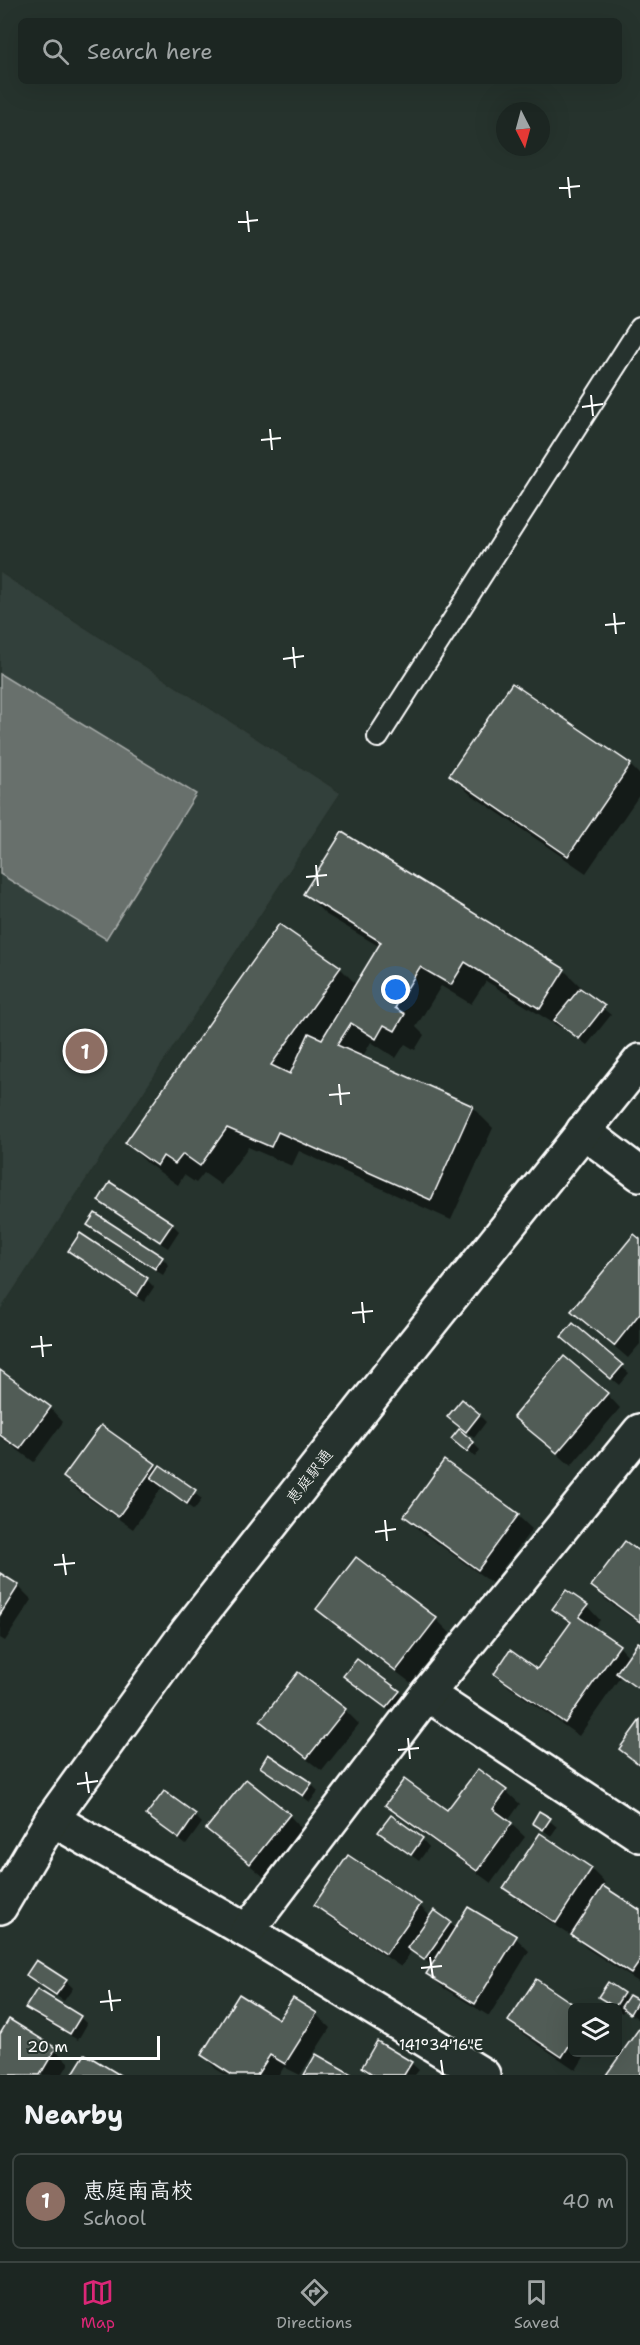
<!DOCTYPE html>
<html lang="en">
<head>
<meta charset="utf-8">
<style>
	body { margin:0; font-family:"Shantell Sans","Klee One",sans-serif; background:#29322f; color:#f1f3f6 }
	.controls { position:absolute; right:18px; bottom:18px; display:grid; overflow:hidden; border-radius:9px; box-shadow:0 6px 24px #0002 }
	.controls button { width:54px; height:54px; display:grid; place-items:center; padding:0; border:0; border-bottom:2px solid #3a4340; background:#1c2622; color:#f1f3f6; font:30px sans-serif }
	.compass { position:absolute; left:496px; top:102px; width:54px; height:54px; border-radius:50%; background:#1c2622; box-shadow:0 6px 24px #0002; rotate:174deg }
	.scale { position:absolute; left:18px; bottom:15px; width:142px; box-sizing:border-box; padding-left:6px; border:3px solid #fff; border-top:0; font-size:16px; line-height:21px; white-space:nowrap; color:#fff; -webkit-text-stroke:4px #26332d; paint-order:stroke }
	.you { position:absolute; left:396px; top:990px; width:21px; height:21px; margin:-15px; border:4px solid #fff; border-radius:50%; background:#1a73e8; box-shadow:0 0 0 9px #1a73e833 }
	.badge { display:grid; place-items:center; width:39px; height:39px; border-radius:50%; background:#db2777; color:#fff; font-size:20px; font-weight:700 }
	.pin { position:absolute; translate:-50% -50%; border:3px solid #fff; box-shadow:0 2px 6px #0006 }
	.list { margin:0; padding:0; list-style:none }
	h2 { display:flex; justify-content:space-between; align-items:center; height:78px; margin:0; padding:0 24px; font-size:26px }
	h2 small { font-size:20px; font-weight:400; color:#a0a5a5 }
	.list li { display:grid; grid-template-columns:39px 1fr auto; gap:18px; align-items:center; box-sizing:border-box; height:96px; margin:0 12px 12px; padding:0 12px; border:2px solid #3a4340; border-radius:9px }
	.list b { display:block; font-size:22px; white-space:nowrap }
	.list p { margin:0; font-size:20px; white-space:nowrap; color:#a0a5a5 }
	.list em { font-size:20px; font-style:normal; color:#a0a5a5 }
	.icon { flex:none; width:33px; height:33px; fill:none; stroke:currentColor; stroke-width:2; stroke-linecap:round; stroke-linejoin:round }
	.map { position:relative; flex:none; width:640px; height:2075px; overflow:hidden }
	.search { position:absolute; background:#1c2622; box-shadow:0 6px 24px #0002; left:18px; right:18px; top:18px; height:66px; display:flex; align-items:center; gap:15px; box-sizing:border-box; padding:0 21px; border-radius:9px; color:#a0a5a5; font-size:22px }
	.sheet { height:186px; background:#1c2622 }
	nav { display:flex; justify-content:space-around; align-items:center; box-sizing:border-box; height:84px; border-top:2px solid #3a4340; background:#1c2622; font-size:16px; color:#a0a5a5 }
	nav a { display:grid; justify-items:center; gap:3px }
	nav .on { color:#db2777 }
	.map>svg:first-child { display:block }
</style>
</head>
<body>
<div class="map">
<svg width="640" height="2075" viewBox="0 0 640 2075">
	<rect width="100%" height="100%" fill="#26332d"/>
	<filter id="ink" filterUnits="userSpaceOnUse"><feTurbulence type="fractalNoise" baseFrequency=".0167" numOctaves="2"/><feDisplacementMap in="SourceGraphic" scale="12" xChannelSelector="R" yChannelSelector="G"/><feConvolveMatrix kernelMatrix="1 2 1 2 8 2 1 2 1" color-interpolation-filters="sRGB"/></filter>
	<g filter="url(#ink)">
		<path fill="#333f3a" d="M0 573 340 793 0 1310Z"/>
		<path fill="#67706c" stroke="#a4a9a7" stroke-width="1.5" d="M0 674 196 794 106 939 0 874Z"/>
		<g fill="#0007">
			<path d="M630 765 640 775V794L586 873 469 793 451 775Z"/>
			<path d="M305 893 564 970 584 990 583 992 611 1015 587 1045 562 1026 561 1028 486 981 471 1004 441 986 416 1027 424 1035 415 1050 405 1044 396 1058 371 1042 362 1058 472 1107 493 1128 451 1220 299 1151 292 1166 248 1147 221 1185 204 1173 196 1183 184 1175 178 1185 147 1163 127 1143 340 968 357 985 380 947 325 914Z"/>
			<path d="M99 1201 172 1224 179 1231 168 1248 107 1208Z"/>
			<path d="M88 1224 162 1258 169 1265 163 1275 96 1232Z"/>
			<path d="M80 1235 147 1280 154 1287 144 1302 77 1258 70 1251Z"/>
			<path d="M640 1241V1344L628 1358 573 1311Z"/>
			<path d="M573 1325 629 1373 619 1385 570 1344Z"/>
			<path d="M0 1372 50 1408 63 1422 34 1462 0 1437Z"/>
			<path d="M607 1394 620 1408 571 1466 515 1416Z"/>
			<path d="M479 1415 486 1422 474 1438 457 1424Z"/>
			<path d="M473 1443 480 1450 475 1457 461 1446Z"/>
			<path d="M444 1462 518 1516 532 1529 492 1583 419 1530 405 1516Z"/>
			<path d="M155 1466 158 1469 160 1467 202 1499 194 1510 162 1487 133 1529 78 1491 65 1477Z"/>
			<path d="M640 1554V1624L606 1600 593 1586Z"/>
			<path d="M356 1559 436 1619 450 1633 411 1683 331 1622 318 1609Z"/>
			<path d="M0 1574 18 1586 32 1600 5 1641 0 1638Z"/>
			<path d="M587 1606 600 1620 593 1629 619 1646 629 1657 640 1645V1691L621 1676 579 1736 509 1687 496 1673 537 1671 571 1624 554 1608Z"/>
			<path d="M352 1683 399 1692 406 1699 394 1714Z"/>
			<path d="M345 1710 359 1724 322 1771 275 1735 262 1721Z"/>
			<path d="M640 1723V1767L621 1749Z"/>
			<path d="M262 1767 311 1784 318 1791 310 1802Z"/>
			<path d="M506 1791 520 1804 508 1821 525 1837 491 1883 401 1818 387 1805 448 1812Z"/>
			<path d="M540 1813 557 1827 551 1836 534 1823Z"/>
			<path d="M148 1815 195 1816 202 1823 186 1845Z"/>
			<path d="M289 1815 302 1829 264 1877 208 1829Z"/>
			<path d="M380 1832 422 1839 429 1847 419 1861Z"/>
			<path d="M541 1835 591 1869 605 1883 602 1887 640 1912V1983L586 1948 572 1933 570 1935 519 1901 505 1888Z"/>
			<path d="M348 1857 420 1906 431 1917 450 1923 456 1929 516 1938 529 1951 489 2016 442 1987 428 1973 433 1966 412 1950 401 1967 330 1918 316 1904Z"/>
			<path d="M28 1975 66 1981 73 1988 64 2001 35 1982Z"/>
			<path d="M623 1994 628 1999 630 1997 640 2004V2016L638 2019 625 2009 622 2013 618 2010V2008H613L600 1997Z"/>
			<path d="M293 2000 316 2014 330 2028 300 2075 284 2067 279 2075H235L216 2063V2067L230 2075H226L216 2069 203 2055 280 2021Z"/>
			<path d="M27 2008 80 2017 87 2024 78 2040 34 2015Z"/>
			<path d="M572 2008V2052H587L576 2070 523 2034 510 2021Z"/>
			<path d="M9 2021 55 2050 69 2063 62 2075H0V2037Z"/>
			<path d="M378 2043 411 2063 419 2070 415 2075 371 2074 363 2067Z"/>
		</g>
		<g fill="#515c57" stroke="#fff" stroke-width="1.5">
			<path d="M512 683 631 764 568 856 449 775Z"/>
			<path d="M342 832 565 969 540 1009 465 962 451 985 420 967 395 1008 405 1014 395 1031 384 1025 376 1039 351 1023 337 1045 473 1106 431 1200 278 1132 271 1147 227 1128 200 1166 183 1154 175 1164 163 1156 157 1166 125 1143 279 924 341 967 271 1065 290 1074 309 1033 322 1039 381 942 303 894Z"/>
			<path d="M580 988 605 1006 579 1039 554 1020Z"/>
			<path d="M110 1182 173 1223 160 1242 98 1201Z"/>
			<path d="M95 1213 163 1257 155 1269 87 1225Z"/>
			<path d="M80 1233 148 1278 137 1296 68 1251Z"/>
			<path d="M634 1234 640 1239V1313L614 1346 571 1311Z"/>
			<path d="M573 1323 623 1365 611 1379 561 1337Z"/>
			<path d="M564 1356 608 1393 557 1453 513 1417Z"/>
			<path d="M0 1370 51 1407 20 1449 0 1435Z"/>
			<path d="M462 1399 480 1414 466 1432 447 1417Z"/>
			<path d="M101 1425 156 1464 118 1517 63 1477Z"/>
			<path d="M459 1429 474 1442 467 1452 451 1439Z"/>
			<path d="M444 1460 519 1514 478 1570 404 1516Z"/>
			<path d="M160 1465 196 1490 187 1504 151 1478Z"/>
			<path d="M625 1541 640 1552V1622L591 1586Z"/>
			<path d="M356 1557 437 1618 396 1671 316 1609Z"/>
			<path d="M0 1573 19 1585 0 1615Z"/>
			<path d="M566 1590 588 1605 579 1617 620 1645 565 1723 494 1674 510 1650 537 1669 571 1622 552 1609Z"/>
			<path d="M638 1642 640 1643V1683L637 1688 616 1673Z"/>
			<path d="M357 1659 400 1691 386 1708 343 1676Z"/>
			<path d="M298 1672 346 1709 307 1758 260 1721Z"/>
			<path d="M640 1720V1765L619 1749Z"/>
			<path d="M268 1754 312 1783 303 1796 260 1767Z"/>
			<path d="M478 1769 507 1790 493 1809 512 1823 477 1871 385 1805 404 1779 447 1810Z"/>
			<path d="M246 1779 290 1814 250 1864 206 1829Z"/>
			<path d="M164 1791 196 1814 179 1839 146 1815Z"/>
			<path d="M539 1811 551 1818 543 1830 532 1823Z"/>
			<path d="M391 1815 423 1838 411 1855 378 1832Z"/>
			<path d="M540 1833 592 1868 556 1923 503 1888Z"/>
			<path d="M348 1855 421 1904 386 1954 314 1905Z"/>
			<path d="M603 1886 640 1910V1961L631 1974 571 1935Z"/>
			<path d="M468 1907 517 1936 475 2004 426 1974Z"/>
			<path d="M434 1910 451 1922 424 1960 407 1948Z"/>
			<path d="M36 1960 67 1980 56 1995 26 1975Z"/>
			<path d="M536 1979 579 2008H572V2041L562 2057 508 2021Z"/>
			<path d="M608 1982 624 1993 615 2007 598 1997Z"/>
			<path d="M37 1989 81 2016 70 2034 25 2008Z"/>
			<path d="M239 1994 279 2019 293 1998 317 2013 285 2064 270 2055 257 2075H232L201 2055Z"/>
			<path d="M629 1995 638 2000 630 2014 621 2007Z"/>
			<path d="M9 2019 56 2048 40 2075H0V2034Z"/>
			<path d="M640 2027V2075H606Z"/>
			<path d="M377 2041 412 2062 404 2075H374L362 2067Z"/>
			<path d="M85 2054 120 2075H72Z"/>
			<path d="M316 2054 353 2075H304Z"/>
		</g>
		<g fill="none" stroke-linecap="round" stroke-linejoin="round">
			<g stroke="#fff" stroke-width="24">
				<path id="lane" d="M378 737 640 328"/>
			</g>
			<g stroke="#fff" stroke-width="38">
				<g id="street">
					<path d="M583 1131 640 1174"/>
					<path d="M427 1694 640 1835"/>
					<path d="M52 1819 247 1931 483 2075"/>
					<path d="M247 1931 427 1694 640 1431"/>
				</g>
			</g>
			<g stroke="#fff" stroke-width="38">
				<path id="secondary" d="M0 1907 52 1819 187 1632 399 1362 640 1061"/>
			</g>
			<use href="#lane" stroke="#26332d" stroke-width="20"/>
			<use href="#street" stroke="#26332d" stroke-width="33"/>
			<use href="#secondary" stroke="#26332d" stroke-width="33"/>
		</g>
	</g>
	<path fill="none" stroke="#fff" stroke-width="2" d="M568 177 570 198M559 188 580 186M247 211 249 232M238 222 258 220M591 395 593 416M582 407 603 404M270 429 272 450M261 440 281 438M614 613 616 634M605 625 625 623M293 647 295 668M283 659 304 656M316 865 318 886M306 877 327 875M339 1084 341 1105M329 1095 350 1093M362 1302 364 1323M352 1313 373 1311M41 1336 43 1357M31 1347 52 1345M385 1520 387 1541M375 1532 396 1529M63 1554 66 1575M54 1565 75 1563M408 1738 410 1759M398 1750 419 1748M86 1772 89 1793M77 1784 98 1781M430 1957 433 1978M421 1968 442 1966M109 1990 112 2011M100 2002 121 2000M441 2060 443 2075"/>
	<g text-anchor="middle" stroke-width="5" stroke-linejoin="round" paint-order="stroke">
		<g font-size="16" fill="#fff" stroke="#26332d">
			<text transform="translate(309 1476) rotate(-52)" y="6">恵庭駅通</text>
		</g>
	</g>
	<g font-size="15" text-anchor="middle" fill="#fff" stroke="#26332d" stroke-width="5" stroke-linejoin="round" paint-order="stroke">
		<text x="441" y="2050">141°34'16"E</text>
	</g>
</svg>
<div class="controls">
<button><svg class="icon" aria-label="layers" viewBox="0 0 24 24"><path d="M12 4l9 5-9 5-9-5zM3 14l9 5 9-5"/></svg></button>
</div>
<svg class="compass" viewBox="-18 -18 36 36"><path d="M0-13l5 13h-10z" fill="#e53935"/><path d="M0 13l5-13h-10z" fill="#a0a5a5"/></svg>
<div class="scale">20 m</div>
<div class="you"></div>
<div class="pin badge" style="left:85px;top:1051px;background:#8d6e63">1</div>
<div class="search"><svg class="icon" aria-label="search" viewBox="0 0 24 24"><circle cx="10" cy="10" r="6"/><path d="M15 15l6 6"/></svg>Search here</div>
</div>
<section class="sheet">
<h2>Nearby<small></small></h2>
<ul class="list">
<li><span class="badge" style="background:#8d6e63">1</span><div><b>恵庭南高校</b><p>School</p></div><em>40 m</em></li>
</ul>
</section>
<nav>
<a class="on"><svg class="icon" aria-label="map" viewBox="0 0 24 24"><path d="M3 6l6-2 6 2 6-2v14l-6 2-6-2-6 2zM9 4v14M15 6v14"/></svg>Map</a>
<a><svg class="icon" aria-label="directions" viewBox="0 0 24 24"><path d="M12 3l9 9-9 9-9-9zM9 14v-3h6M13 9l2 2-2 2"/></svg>Directions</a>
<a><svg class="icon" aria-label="saved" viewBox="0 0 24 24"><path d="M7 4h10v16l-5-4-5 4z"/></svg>Saved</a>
</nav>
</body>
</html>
